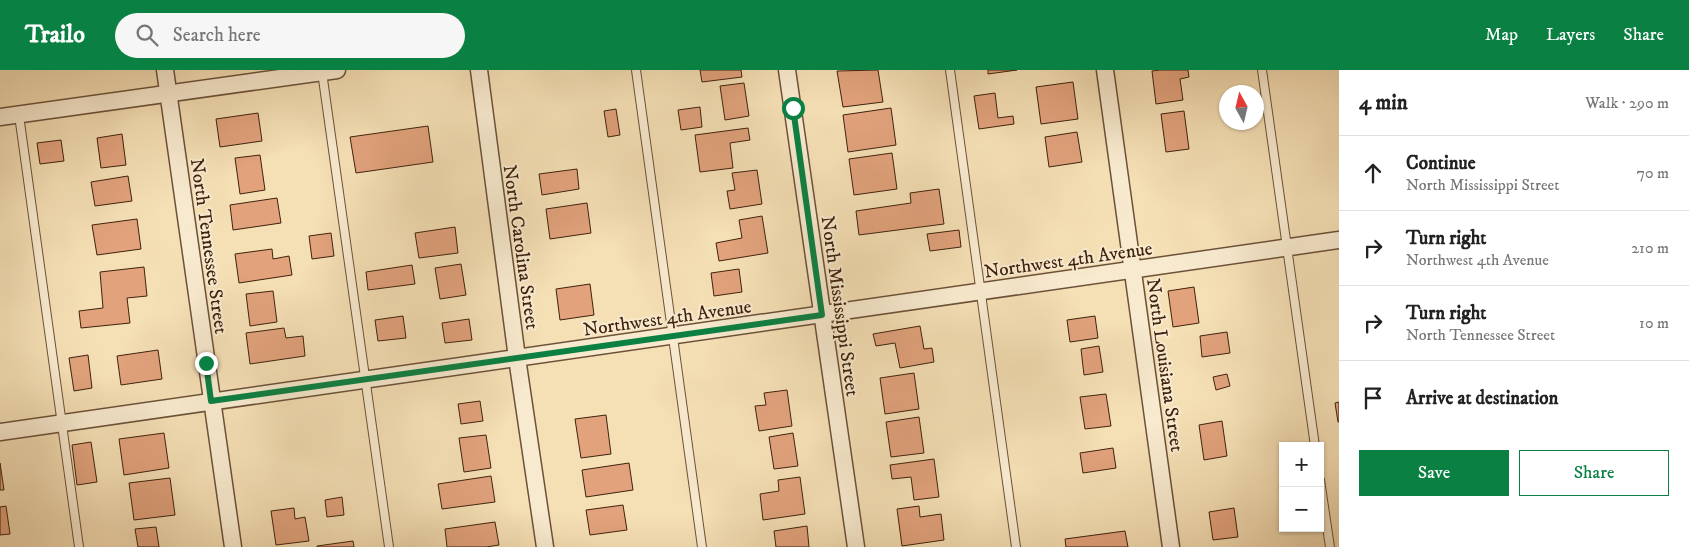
<!DOCTYPE html>
<html lang="en">
<head>
<meta charset="utf-8">
<style>
	body { margin:0; font-family:"IM FELL DW Pica",serif; background:#f6f6f6; color:#222 }
	.controls { position:absolute; right:15px; bottom:15px; display:grid; overflow:hidden; border-radius:0px; box-shadow:0 1px 4px #0004 }
	.controls button { width:45px; height:45px; display:grid; place-items:center; padding:0; border:0; border-bottom:1px solid #e0e0e0; background:#fff; color:#222; font:25px sans-serif }
	.compass { position:absolute; left:1219px; top:15px; width:45px; height:45px; border-radius:50%; background:#fff; box-shadow:0 1px 4px #0004; rotate:352deg }
	.stop { position:absolute; width:15px; height:15px; margin:-11px; border:4px solid #0b8043; border-radius:50%; background:#fff }
	.stop.end { background:#0b8043; border-color:#fff; box-shadow:0 1px 5px #0008 }
	.list { margin:0; padding:0; list-style:none }
	h2 { display:flex; justify-content:space-between; align-items:center; height:65px; margin:0; padding:0 20px; font-size:21px }
	h2 small { font-size:16px; font-weight:400; color:#767676 }
	.list li { display:grid; grid-template-columns:32px 1fr auto; gap:15px; align-items:center; box-sizing:border-box; height:75px; padding:0 20px; border-top:1px solid #e0e0e0 }
	.list b { display:block; font-size:19px; white-space:nowrap }
	.list p { margin:0; font-size:16px; white-space:nowrap; color:#767676 }
	.list em { font-size:16px; font-style:normal; color:#767676 }
	.actions { display:flex; gap:10px; padding:15px 20px }
	.actions a { flex:1; padding:11px 0; border:1px solid #0b8043; border-radius:0px; text-align:center; font-size:18px; color:#0b8043 }
	.actions .main { background:#0b8043; color:#fff }
	.icon { flex:none; width:28px; height:28px; fill:none; stroke:currentColor; stroke-width:2; stroke-linecap:round; stroke-linejoin:round }
	.map { position:relative; flex:none; width:1339px; height:477px; overflow:hidden }
	header { display:flex; align-items:center; gap:30px; box-sizing:border-box; height:70px; padding:0 25px; background:#0b8043; color:#fff }
	header strong { font-size:24px }
	nav { display:flex; gap:28px; margin-inline-start:auto; font-size:18px }
	.search { width:350px; height:45px; background:#f6f6f6; display:flex; align-items:center; gap:12px; box-sizing:border-box; padding:0 18px; border-radius:28px; color:#767676; font-size:19px }
	main { display:flex }
	aside { flex:1; background:#fff }
	.map>svg:first-child { display:block }
</style>
</head>
<body>
<header>
<strong>Trailo</strong>
<div class="search"><svg class="icon" aria-label="search" viewBox="0 0 24 24"><circle cx="10" cy="10" r="6"/><path d="M15 15l6 6"/></svg>Search here</div>
<nav><a>Map</a><a>Layers</a><a>Share</a></nav>
</header>
<main>
<div class="map">
<svg width="1339" height="477" viewBox="0 0 1339 477">
	<rect width="100%" height="100%" fill="#f5dfb5"/>
	<filter id="stains"><feTurbulence type="fractalNoise" baseFrequency=".004" numOctaves="4"/><feColorMatrix values="0 0 0 0 .2 0 0 0 0 .09 0 0 0 0 .02 0 0 0 .5 -.17"/></filter>
	<radialGradient id="worn" r=".72"><stop offset=".6" stop-color="#630" stop-opacity="0"/><stop offset="1" stop-color="#630" stop-opacity=".3"/></radialGradient>
	<g fill="#e1a27c" stroke="#3f220e">
		<path d="M700 0H741L742 7 702 12Z"/>
		<path d="M878 0 883 32 843 37 837 1Z"/>
		<path d="M988 0H1017L988 4Z"/>
		<path d="M1160 0H1188L1189 7 1180 9 1183 30 1156 34 1152 1Z"/>
		<path d="M1073 12 1078 49 1041 54 1036 17Z"/>
		<path d="M744 13 749 46 725 50 720 16Z"/>
		<path d="M995 23 998 48 1013 46 1014 54 979 59 974 26Z"/>
		<path d="M700 37 702 57 681 60 678 40Z"/>
		<path d="M891 38 896 75 848 82 843 45Z"/>
		<path d="M616 39 620 65 608 67 604 41Z"/>
		<path d="M1184 41 1189 79 1166 82 1161 44Z"/>
		<path d="M258 43 262 71 220 77 216 49Z"/>
		<path d="M428 56 433 92 356 103 350 67Z"/>
		<path d="M748 58 750 70 730 73 733 98 700 102 695 65Z"/>
		<path d="M1077 62 1082 92 1049 97 1045 67Z"/>
		<path d="M122 64 126 95 101 98 97 68Z"/>
		<path d="M61 70 64 91 40 94 37 73Z"/>
		<path d="M892 83 897 119 854 125 849 89Z"/>
		<path d="M260 85 265 120 240 124 235 88Z"/>
		<path d="M577 99 579 119 542 125 539 104Z"/>
		<path d="M757 100 762 134 730 139 727 121 735 120 732 103Z"/>
		<path d="M128 106 132 131 95 136 91 112Z"/>
		<path d="M939 119 944 154 859 165 856 141 911 133 910 123Z"/>
		<path d="M277 128 281 153 233 160 230 135Z"/>
		<path d="M587 133 591 163 550 169 546 139Z"/>
		<path d="M762 146 768 183 719 191 716 173 742 168 739 150Z"/>
		<path d="M137 149 141 179 97 185 92 155Z"/>
		<path d="M455 157 458 183 419 188 415 163Z"/>
		<path d="M959 160 961 177 930 181 927 164Z"/>
		<path d="M331 163 334 186 312 189 309 166Z"/>
		<path d="M272 179 273 189 289 186 292 205 239 213 235 184Z"/>
		<path d="M461 194 466 225 440 229 435 198Z"/>
		<path d="M412 195 415 214 368 220 366 202Z"/>
		<path d="M144 197 147 226 127 228 130 253 81 258 79 241 103 238 100 202Z"/>
		<path d="M739 199 742 222 714 226 711 203Z"/>
		<path d="M590 214 594 245 560 250 556 219Z"/>
		<path d="M1194 217 1199 253 1173 257 1168 221Z"/>
		<path d="M273 221 277 252 250 256 246 224Z"/>
		<path d="M403 246 406 268 378 271 375 250Z"/>
		<path d="M1095 246 1098 268 1070 272 1067 250Z"/>
		<path d="M469 249 472 270 445 273 442 253Z"/>
		<path d="M920 256 924 279 932 278 934 292 900 298 895 273 876 276 873 264Z"/>
		<path d="M284 258 286 268 303 266 305 286 250 294 246 263Z"/>
		<path d="M1227 262 1230 283 1202 287 1200 266Z"/>
		<path d="M1099 276 1103 302 1084 305 1081 279Z"/>
		<path d="M158 280 162 309 121 315 117 286Z"/>
		<path d="M88 285 92 318 74 321 69 288Z"/>
		<path d="M914 303 919 339 885 344 880 308Z"/>
		<path d="M1227 304 1230 316 1216 320 1213 307Z"/>
		<path d="M787 320 792 356 759 361 755 336 766 335 764 323Z"/>
		<path d="M1106 324 1111 356 1085 359 1080 327Z"/>
		<path d="M480 331 483 351 461 354 458 334Z"/>
		<path d="M1339 332V352H1338L1335 333Z"/>
		<path d="M606 345 611 384 581 388 575 349Z"/>
		<path d="M919 347 924 383 891 387 886 352Z"/>
		<path d="M1222 351 1227 386 1204 390 1199 355Z"/>
		<path d="M164 363 169 398 124 405 119 369Z"/>
		<path d="M793 363 798 396 774 399 769 367Z"/>
		<path d="M486 365 491 398 464 402 459 368Z"/>
		<path d="M91 372 97 412 77 415 72 375Z"/>
		<path d="M1113 378 1116 398 1083 403 1080 383Z"/>
		<path d="M934 389 939 427 914 430 911 407 892 409 890 395Z"/>
		<path d="M0 393 4 420H0Z"/>
		<path d="M629 393 633 420 586 427 582 400Z"/>
		<path d="M491 406 495 432 442 439 438 414Z"/>
		<path d="M800 407 805 444 763 450 760 424 779 421 778 410Z"/>
		<path d="M170 408 175 445 134 450 129 413Z"/>
		<path d="M342 427 344 445 327 447 325 430Z"/>
		<path d="M623 435 627 460 590 465 586 440Z"/>
		<path d="M6 436 10 464 0 465V437Z"/>
		<path d="M919 436 920 447 941 444 944 470 902 476 897 439Z"/>
		<path d="M294 438 295 449 305 447 309 471 276 475 271 441Z"/>
		<path d="M1234 438 1238 467 1213 470 1209 442Z"/>
		<path d="M495 452 499 475 486 477H447L445 459Z"/>
		<path d="M807 456 809 477H776L774 461Z"/>
		<path d="M156 457 159 477H138L135 459Z"/>
		<path d="M1125 461 1128 477H1066L1065 469Z"/>
		<path d="M353 471 354 477H317V476Z"/>
	</g>
	<g fill="none" stroke-linecap="round" stroke-linejoin="round">
		<g stroke="#6c5138" stroke-width="10">
			<g id="service">
				<path d="M636 0 702 477"/>
				<path d="M950 0 1016 477"/>
				<path d="M1262 0 1315 376"/>
				<path d="M322 2 389 477"/>
				<path d="M19 45 79 477"/>
				<path d="M1320 410 1330 477"/>
			</g>
		</g>
		<g stroke="#6c5138" stroke-width="19">
			<g id="minor">
				<path d="M165 0 233 477"/>
				<path d="M479 0 517 288 545 477"/>
				<path d="M787 0 856 477"/>
				<path d="M1105 0 1171 477"/>
				<path d="M0 47 337 0"/>
				<path d="M0 362 1339 170"/>
			</g>
		</g>
		<use href="#service" stroke="#f8eacf" stroke-width="8"/>
		<use href="#minor" stroke="#f8eacf" stroke-width="16"/>
	</g>
	<g fill="none" stroke-linecap="round" stroke-linejoin="round">
		<path stroke="#0b8043" stroke-width="6" d="M206 293 211 331 822 245 793 38"/>
	</g>
	<g text-anchor="middle" stroke-width="4" stroke-linejoin="round" paint-order="stroke">
		<g font-size="19" fill="#3f220e" stroke="#f8eacf">
			<text transform="translate(210 176) rotate(82)" y="7">North Tennessee Street</text>
			<text transform="translate(522 177) rotate(82)" y="7">North Carolina Street</text>
			<text transform="translate(1068 189) rotate(-8)" y="7">Northwest 4th Avenue</text>
			<text transform="translate(841 236) rotate(82)" y="7">North Mississippi Street</text>
			<text transform="translate(667 247) rotate(-8)" y="7">Northwest 4th Avenue</text>
			<text transform="translate(1166 295) rotate(82)" y="7">North Louisiana Street</text>
		</g>
	</g>
	<rect width="100%" height="100%" filter="url(#stains)"/>
	<rect width="100%" height="100%" fill="url(#worn)"/>
</svg>
<div class="controls">
<button>+</button>
<button>−</button>
</div>
<svg class="compass" viewBox="-18 -18 36 36"><path d="M0-13l5 13h-10z" fill="#e53935"/><path d="M0 13l5-13h-10z" fill="#767676"/></svg>
<div class="stop" style="left:793px;top:38px"></div>
<div class="stop end" style="left:206px;top:293px"></div>
</div>
<aside>
<h2>4 min<small>Walk · 290 m</small></h2>
<ul class="list">
<li><svg class="icon" aria-label="ahead" viewBox="0 0 24 24"><path d="M12 20V5M6 11l6-6 6 6"/></svg><div><b>Continue</b><p>North Mississippi Street</p></div><em>70 m</em></li>
<li><svg class="icon" aria-label="right" viewBox="0 0 24 24"><path d="M7 20v-9h11M14 6l5 5-5 5"/></svg><div><b>Turn right</b><p>Northwest 4th Avenue</p></div><em>210 m</em></li>
<li><svg class="icon" aria-label="right" viewBox="0 0 24 24"><path d="M7 20v-9h11M14 6l5 5-5 5"/></svg><div><b>Turn right</b><p>North Tennessee Street</p></div><em>10 m</em></li>
<li><svg class="icon" aria-label="arrive" viewBox="0 0 24 24"><path d="M6 21V4h12l-3 4 3 4H6"/></svg><div><b>Arrive at destination</b></div></li>
</ul>
<div class="actions"><a class="main">Save</a><a>Share</a></div>
</aside>
</main>
</body>
</html>
